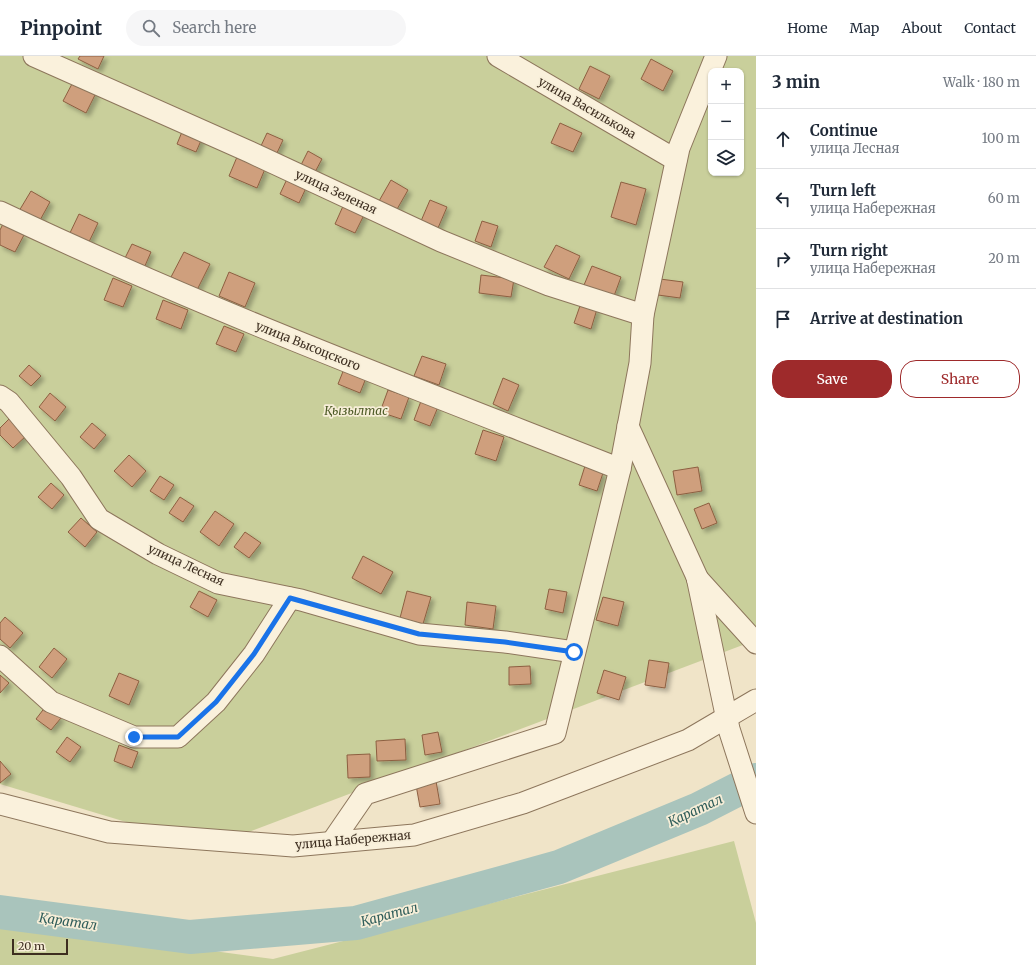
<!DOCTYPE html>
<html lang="en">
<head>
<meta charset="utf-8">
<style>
	body { margin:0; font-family:Merriweather,serif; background:#f6f6f7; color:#1f2937 }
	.controls { position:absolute; right:12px; top:12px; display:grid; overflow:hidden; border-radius:8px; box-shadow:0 1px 3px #0004 }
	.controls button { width:36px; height:36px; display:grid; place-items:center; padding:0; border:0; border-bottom:1px solid #e0e1e3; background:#fff; color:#1f2937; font:20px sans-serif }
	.scale { position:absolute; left:12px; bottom:10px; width:56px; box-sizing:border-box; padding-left:4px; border:2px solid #3d2e20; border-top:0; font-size:11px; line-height:14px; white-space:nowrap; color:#3d2e20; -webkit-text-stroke:3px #f7eed8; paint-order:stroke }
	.stop { position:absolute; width:12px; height:12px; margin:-9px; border:3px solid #1a73e8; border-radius:50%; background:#fff }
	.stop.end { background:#1a73e8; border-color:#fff; box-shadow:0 1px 4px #0008 }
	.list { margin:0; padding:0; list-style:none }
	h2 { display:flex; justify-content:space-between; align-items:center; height:52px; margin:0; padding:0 16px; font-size:17px }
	h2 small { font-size:13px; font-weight:400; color:#747a83 }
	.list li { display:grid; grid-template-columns:26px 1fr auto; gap:12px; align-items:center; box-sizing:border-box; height:60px; padding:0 16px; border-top:1px solid #e0e1e3 }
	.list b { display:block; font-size:15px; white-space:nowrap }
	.list p { margin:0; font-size:13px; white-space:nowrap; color:#747a83 }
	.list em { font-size:13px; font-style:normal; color:#747a83 }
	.actions { display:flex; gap:8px; padding:12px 16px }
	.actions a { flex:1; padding:9px 0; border:1px solid #9e2a2b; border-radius:16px; text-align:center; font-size:14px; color:#9e2a2b }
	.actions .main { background:#9e2a2b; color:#fff }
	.icon { flex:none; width:22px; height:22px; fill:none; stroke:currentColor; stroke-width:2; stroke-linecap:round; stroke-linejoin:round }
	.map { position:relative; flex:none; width:756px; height:909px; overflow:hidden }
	header { display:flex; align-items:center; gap:24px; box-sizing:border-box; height:56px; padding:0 20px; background:#fff; border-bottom:1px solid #e0e1e3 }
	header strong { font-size:19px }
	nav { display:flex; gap:22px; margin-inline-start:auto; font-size:14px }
	.search { width:280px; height:36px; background:#f6f6f7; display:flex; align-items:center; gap:10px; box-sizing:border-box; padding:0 14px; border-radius:22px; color:#747a83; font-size:15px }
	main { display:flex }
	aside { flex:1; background:#fff }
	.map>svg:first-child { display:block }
</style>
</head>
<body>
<header>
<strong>Pinpoint</strong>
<div class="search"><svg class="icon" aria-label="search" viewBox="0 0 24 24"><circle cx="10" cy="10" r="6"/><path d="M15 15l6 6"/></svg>Search here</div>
<nav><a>Home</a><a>Map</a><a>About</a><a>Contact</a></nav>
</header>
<main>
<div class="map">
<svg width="756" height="909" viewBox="0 0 756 909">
	<defs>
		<filter id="shadow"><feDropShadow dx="3.5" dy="3.5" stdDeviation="2" flood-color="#0004"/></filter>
	</defs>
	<rect width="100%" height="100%" fill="#f0e4c8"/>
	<g fill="#c9cf9b" fill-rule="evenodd">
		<path d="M0 0H756V584L209 791 0 728ZM711 15H741V117H711Z"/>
		<path d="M734 785 756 867V909H0V866L273 903Z"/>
	</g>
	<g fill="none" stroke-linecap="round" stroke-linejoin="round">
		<path stroke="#a9c4bc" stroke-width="34" d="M0 856 190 881 356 867 559 811 699 753 756 724"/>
	</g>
	<g fill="#cf9f7d" stroke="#8d5f41" filter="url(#shadow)">
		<path d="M80 0H104L98 13 78 3Z"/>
		<path d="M651 3 673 15 663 35 641 23Z"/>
		<path d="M590 10 610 20 599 43 579 33Z"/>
		<path d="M73 26 96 37 86 57 63 45Z"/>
		<path d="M560 67 582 77 573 96 551 87Z"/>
		<path d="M184 71 203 80 196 96 177 88Z"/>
		<path d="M267 77 283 84 276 99 260 92Z"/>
		<path d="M308 95 322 103 315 116 301 109Z"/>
		<path d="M237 101 265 113 257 132 229 120Z"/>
		<path d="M287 123 306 132 299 147 280 138Z"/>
		<path d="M391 124 408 134 396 155 379 145Z"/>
		<path d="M621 126 646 133 636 169 611 161Z"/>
		<path d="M31 135 50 146 39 166 19 155Z"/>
		<path d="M430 144 447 151 438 172 421 165Z"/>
		<path d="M344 148 365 157 355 177 335 168Z"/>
		<path d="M79 158 98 167 88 188 69 179Z"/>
		<path d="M482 165 498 170 491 191 475 185Z"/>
		<path d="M3 168 24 179 15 196 0 189V174Z"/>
		<path d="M132 188 151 196 144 212 124 204Z"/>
		<path d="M556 189 580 200 569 223 544 211Z"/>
		<path d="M184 196 210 208 197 234 171 221Z"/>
		<path d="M592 210 621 221 614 240 584 229Z"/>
		<path d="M229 216 255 227 245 251 219 240Z"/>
		<path d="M481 219 514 223 511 241 479 237Z"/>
		<path d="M113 222 132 230 123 251 104 244Z"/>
		<path d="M660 223 683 226 680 242 658 239Z"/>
		<path d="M163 244 188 254 181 273 156 263Z"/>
		<path d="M581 247 597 253 591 273 574 267Z"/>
		<path d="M224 270 244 278 236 296 216 288Z"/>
		<path d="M422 300 446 308 439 329 414 320Z"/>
		<path d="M29 309 41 320 31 330 19 320Z"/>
		<path d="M344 313 366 322 360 337 338 328Z"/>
		<path d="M503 322 519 329 508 355 493 348Z"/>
		<path d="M388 334 409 341 401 363 380 356Z"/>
		<path d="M50 337 66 351 55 365 39 351Z"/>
		<path d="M421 345 438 351 430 370 414 364Z"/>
		<path d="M9 363 26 380 13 392 0 379V372Z"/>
		<path d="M92 367 106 379 94 393 80 381Z"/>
		<path d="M483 374 504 381 496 405 475 398Z"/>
		<path d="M129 399 146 415 132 431 114 415Z"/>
		<path d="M585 410 603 417 597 435 579 429Z"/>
		<path d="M698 411 702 435 677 439 673 415Z"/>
		<path d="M160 420 174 429 164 444 150 435Z"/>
		<path d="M51 427 64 439 52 453 38 441Z"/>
		<path d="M180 441 194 450 183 466 169 457Z"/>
		<path d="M709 447 717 467 702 473 694 453Z"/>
		<path d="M215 455 234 468 219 490 200 476Z"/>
		<path d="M81 462 97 476 85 491 68 476Z"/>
		<path d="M245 476 261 487 249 502 234 491Z"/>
		<path d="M363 500 393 516 381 538 352 522Z"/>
		<path d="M549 533 567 536 563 557 545 553Z"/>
		<path d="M199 535 217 544 208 561 190 551Z"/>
		<path d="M407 535 431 541 423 568 400 562Z"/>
		<path d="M603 541 624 546 618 570 596 564Z"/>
		<path d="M467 546 496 550 493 573 465 569Z"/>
		<path d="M5 561 23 577 10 592 0 583V567Z"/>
		<path d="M54 592 67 603 52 622 39 611Z"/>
		<path d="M649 604 669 607 665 632 645 629Z"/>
		<path d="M530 610 531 628 509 629V611Z"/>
		<path d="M604 614 626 621 619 644 597 637Z"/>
		<path d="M119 617 139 625 129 649 109 640Z"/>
		<path d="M0 619 9 627 0 637Z"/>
		<path d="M46 650 61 662 51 674 36 663Z"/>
		<path d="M438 676 442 696 425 699 422 679Z"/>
		<path d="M67 681 81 691 70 706 56 696Z"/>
		<path d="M405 683 406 704 377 705 376 685Z"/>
		<path d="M119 689 138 696 132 712 114 705Z"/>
		<path d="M370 698V721L348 722 347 699Z"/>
		<path d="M0 705 11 718 0 727Z"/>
		<path d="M436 725 440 748 420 751 416 729Z"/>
	</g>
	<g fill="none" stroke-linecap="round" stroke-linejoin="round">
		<g stroke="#8d765c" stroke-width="23">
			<g id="minor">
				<path d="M34 0 250 96 441 185 549 229 643 259"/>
				<path d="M498 0 676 104"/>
				<path d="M0 156C202 252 412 331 620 413"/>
				<path d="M0 340 9 346 71 421 99 463 158 498 218 527 301 544 419 578 505 586 574 596"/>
				<path d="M628 370 697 521 729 673 756 757"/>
				<path d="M697 522 756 587"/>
				<path d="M0 600 51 646 134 681H178L216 646 254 598 290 542"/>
				<path d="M0 748 109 776 293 790 414 779 523 747 688 684 756 644"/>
				<path d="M332 786 365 738 555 677 620 413 640 307 643 259 679 92 716 0"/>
			</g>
		</g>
		<use href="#minor" stroke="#faf1dc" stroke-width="21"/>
	</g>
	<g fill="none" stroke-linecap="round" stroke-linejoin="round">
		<path stroke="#1a73e8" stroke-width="5" d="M134 681H178L216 646 254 598 290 542 419 578 505 586 574 596"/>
	</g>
	<g text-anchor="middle" stroke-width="3.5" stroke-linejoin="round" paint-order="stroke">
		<g font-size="12" fill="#3d2e20" stroke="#f7eed8">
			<text transform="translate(587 52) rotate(30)" y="4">улица Василькова</text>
			<text transform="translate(336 136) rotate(25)" y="4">улица Зеленая</text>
			<text transform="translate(308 290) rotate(22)" y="4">улица Высоцского</text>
			<text transform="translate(186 509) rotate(25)" y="4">улица Лесная</text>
			<text transform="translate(353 784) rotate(-5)" y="4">улица Набережная</text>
		</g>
		<g font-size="12" font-style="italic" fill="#4d5a26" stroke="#f7eed8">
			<text x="356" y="359">Қызылтас</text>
		</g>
		<g font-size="13" font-style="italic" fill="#2f5d5a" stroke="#f7eed8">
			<text transform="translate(695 754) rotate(-25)" y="5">Қаратал</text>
			<text transform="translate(389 858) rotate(-15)" y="5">Қаратал</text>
			<text transform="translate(68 865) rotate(8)" y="5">Қаратал</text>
		</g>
	</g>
</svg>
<div class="controls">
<button>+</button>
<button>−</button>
<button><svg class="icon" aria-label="layers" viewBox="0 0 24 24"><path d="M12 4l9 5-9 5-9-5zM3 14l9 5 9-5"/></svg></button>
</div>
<div class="scale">20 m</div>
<div class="stop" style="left:574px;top:596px"></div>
<div class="stop end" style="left:134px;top:681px"></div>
</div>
<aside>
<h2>3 min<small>Walk · 180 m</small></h2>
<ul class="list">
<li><svg class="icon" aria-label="ahead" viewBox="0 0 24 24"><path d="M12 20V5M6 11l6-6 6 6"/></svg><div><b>Continue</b><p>улица Лесная</p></div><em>100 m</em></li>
<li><svg class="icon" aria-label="left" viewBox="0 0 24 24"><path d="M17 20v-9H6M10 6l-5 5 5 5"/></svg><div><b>Turn left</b><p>улица Набережная</p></div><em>60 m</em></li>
<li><svg class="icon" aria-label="right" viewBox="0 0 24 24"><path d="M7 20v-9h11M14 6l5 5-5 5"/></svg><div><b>Turn right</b><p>улица Набережная</p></div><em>20 m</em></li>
<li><svg class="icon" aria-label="arrive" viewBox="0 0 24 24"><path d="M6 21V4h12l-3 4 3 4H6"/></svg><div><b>Arrive at destination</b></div></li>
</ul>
<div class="actions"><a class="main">Save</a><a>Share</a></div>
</aside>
</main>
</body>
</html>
